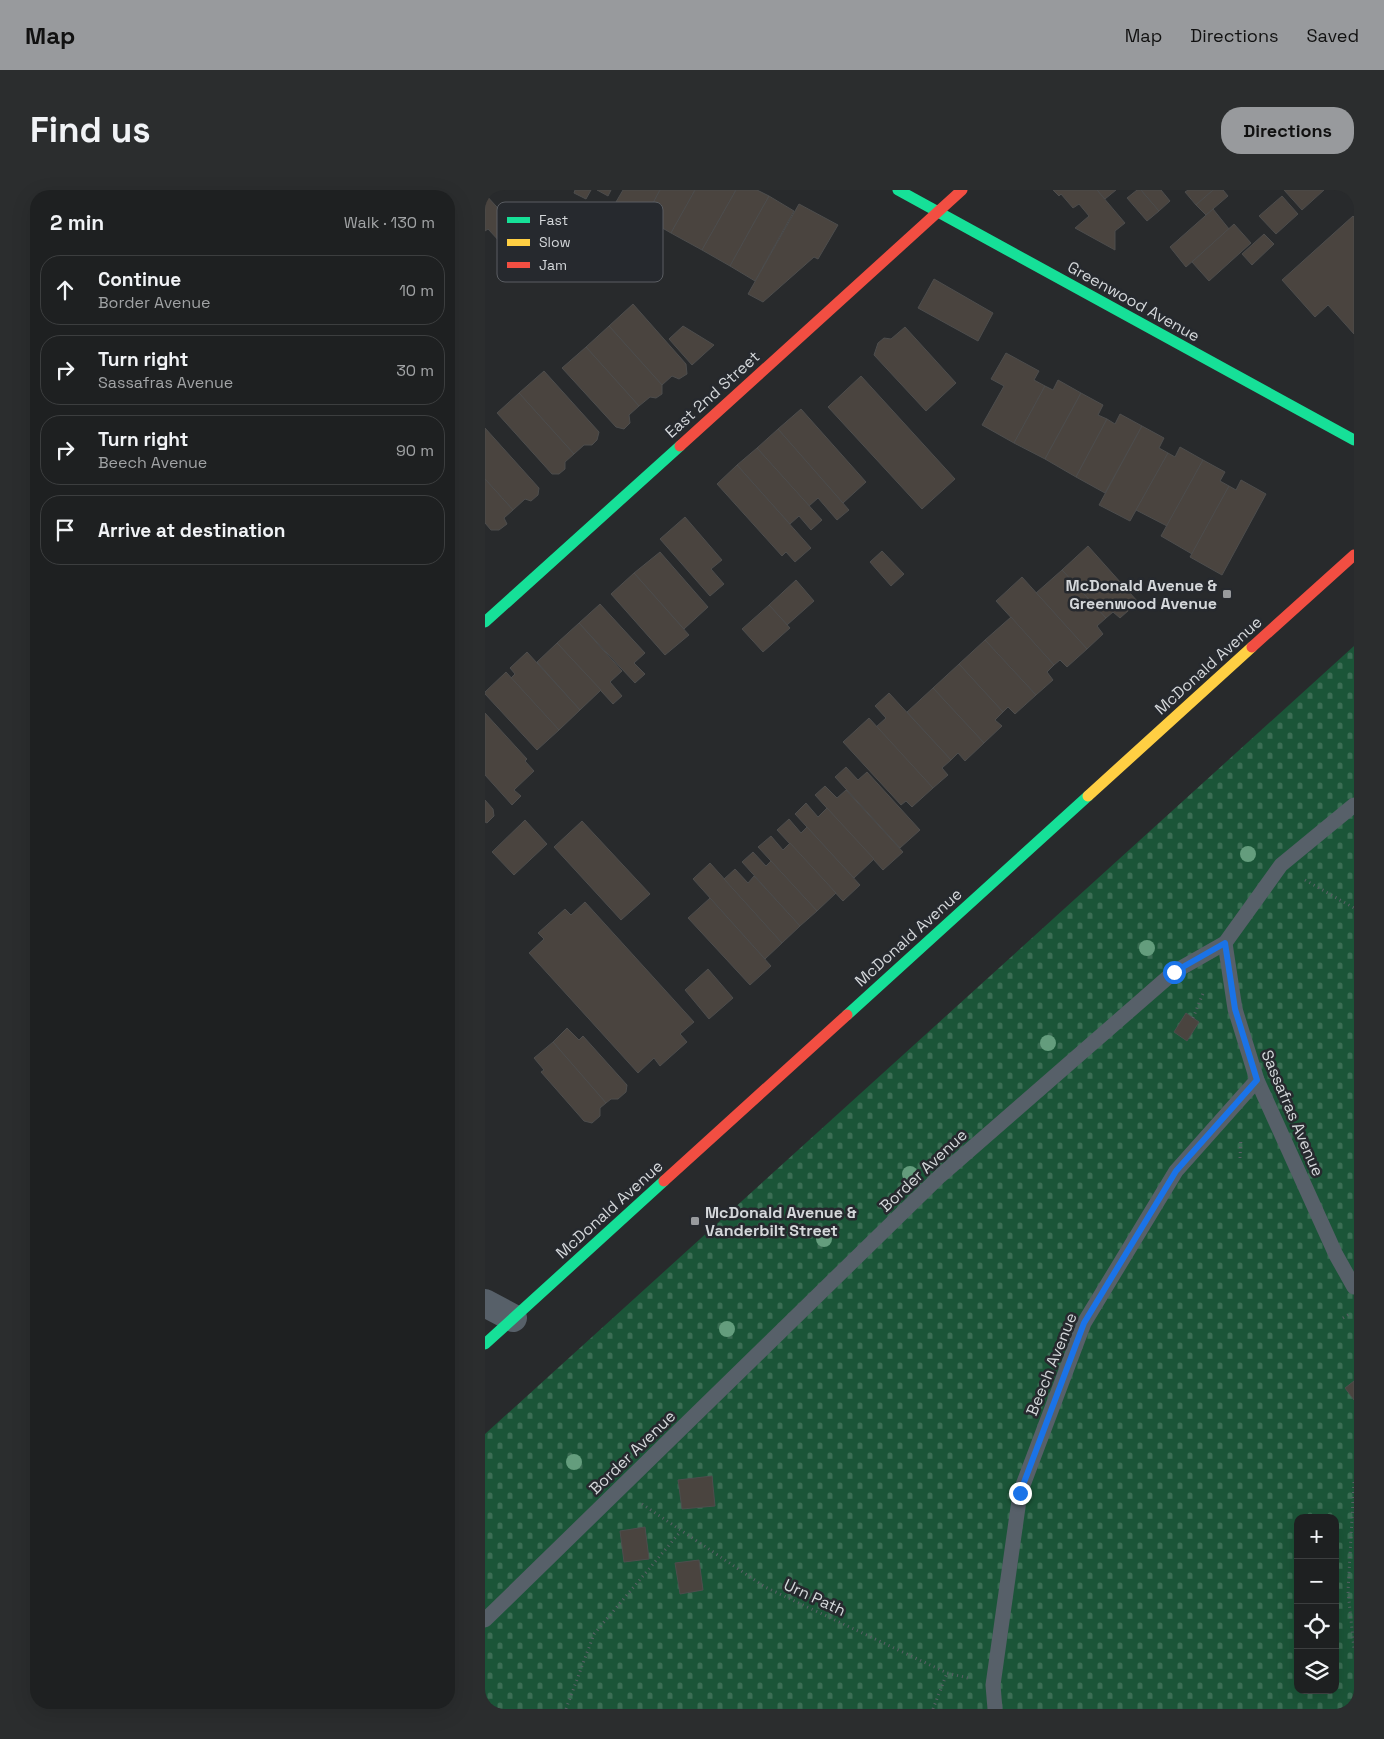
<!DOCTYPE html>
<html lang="en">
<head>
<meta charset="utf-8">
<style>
	body { margin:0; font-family:"Space Grotesk",sans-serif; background:#2b2d2e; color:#f1f3f6 }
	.controls { position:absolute; right:15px; bottom:15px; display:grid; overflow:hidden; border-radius:10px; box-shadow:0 5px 20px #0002 }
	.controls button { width:45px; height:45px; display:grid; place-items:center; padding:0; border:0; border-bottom:1px solid #3c3e3f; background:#1e2021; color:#f1f3f6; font:25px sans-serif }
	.stop { position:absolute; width:15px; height:15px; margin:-11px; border:4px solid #1a73e8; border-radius:50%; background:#fff }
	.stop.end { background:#1a73e8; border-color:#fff; box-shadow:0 1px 5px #0008 }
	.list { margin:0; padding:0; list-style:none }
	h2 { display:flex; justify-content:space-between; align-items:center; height:65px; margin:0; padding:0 20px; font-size:21px }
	h2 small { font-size:16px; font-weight:400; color:#a1a3a5 }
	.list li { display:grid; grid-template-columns:32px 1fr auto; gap:15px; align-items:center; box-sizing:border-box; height:70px; margin:0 10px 10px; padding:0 10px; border:1px solid #3c3e3f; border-radius:20px }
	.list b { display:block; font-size:19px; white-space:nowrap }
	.list p { margin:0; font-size:16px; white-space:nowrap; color:#a1a3a5 }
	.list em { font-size:16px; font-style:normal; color:#a1a3a5 }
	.icon { flex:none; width:28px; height:28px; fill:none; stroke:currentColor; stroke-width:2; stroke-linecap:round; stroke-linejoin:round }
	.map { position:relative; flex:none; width:869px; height:1519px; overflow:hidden; border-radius:20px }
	header { display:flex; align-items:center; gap:30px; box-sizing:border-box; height:70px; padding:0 25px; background:#989a9d; color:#111 }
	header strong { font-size:24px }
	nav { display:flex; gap:28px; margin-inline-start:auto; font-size:18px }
	.intro { display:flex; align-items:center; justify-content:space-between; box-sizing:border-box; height:120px; padding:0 30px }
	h1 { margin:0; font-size:35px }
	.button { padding:12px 22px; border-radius:20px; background:#989a9d; color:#111; font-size:18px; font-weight:700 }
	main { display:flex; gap:30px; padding:0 30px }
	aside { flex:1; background:#1e2021; border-radius:20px; box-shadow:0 5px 20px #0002 }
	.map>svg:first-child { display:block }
</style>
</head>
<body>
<header>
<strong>Map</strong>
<nav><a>Map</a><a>Directions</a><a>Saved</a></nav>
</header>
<div class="intro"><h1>Find us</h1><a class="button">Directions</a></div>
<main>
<aside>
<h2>2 min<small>Walk · 130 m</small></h2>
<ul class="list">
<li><svg class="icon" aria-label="ahead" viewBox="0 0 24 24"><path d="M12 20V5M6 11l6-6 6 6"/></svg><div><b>Continue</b><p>Border Avenue</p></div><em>10 m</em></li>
<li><svg class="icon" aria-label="right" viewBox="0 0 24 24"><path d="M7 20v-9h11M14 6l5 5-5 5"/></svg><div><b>Turn right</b><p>Sassafras Avenue</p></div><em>30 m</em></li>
<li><svg class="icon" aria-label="right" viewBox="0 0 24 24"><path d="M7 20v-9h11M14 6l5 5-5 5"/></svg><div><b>Turn right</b><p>Beech Avenue</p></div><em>90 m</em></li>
<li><svg class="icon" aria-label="arrive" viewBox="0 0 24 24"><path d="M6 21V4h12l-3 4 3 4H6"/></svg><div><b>Arrive at destination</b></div></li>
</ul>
</aside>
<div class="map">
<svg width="869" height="1519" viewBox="0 0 869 1519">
	<defs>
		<pattern id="cemetery-stones" width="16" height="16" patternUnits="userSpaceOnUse" patternTransform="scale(1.25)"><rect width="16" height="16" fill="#1b5538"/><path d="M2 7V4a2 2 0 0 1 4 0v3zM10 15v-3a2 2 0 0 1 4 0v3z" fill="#3b6d54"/></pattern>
	</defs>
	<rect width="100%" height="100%" fill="#282a2c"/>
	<path fill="url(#cemetery-stones)" fill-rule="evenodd" d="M869 456V1519H0V1244ZM813 1328H850V1500H813Z"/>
	<g fill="#4a443f" stroke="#4d4d4d">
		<path d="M90 0H106L101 9 89 3Z"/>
		<path d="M112 0H126L123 6Z"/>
		<path d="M138 0H175L160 28 131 12Z"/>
		<path d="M175 0H210L186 43 160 28Z"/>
		<path d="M210 0H251L217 60 186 43Z"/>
		<path d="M251 0H272L284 6 245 76 217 60Z"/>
		<path d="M568 0H612L640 33 630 41V60L590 38 604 26 594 14 588 18 576 4 574 6Z"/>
		<path d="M612 0H631L620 9Z"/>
		<path d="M652 0H656L674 21 662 31 642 8Z"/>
		<path d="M656 0H676L685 11 674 21Z"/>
		<path d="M703 0H728L711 15 700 2Z"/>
		<path d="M728 0H738L743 6 721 25 711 15Z"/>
		<path d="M799 0H839L817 20Z"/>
		<path d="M0 4 32 39 16 53 3 39 0 41Z"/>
		<path d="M284 6 309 21 270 91 245 76Z"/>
		<path d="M797 6 813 24 791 44 774 26Z"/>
		<path d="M314 14 353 35 333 69 329 67 278 112 263 104Z"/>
		<path d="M728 19 744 39 701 77 685 57Z"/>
		<path d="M868 26 869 27V144L843 115 830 127 797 90Z"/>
		<path d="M749 34 766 53 724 91 707 72Z"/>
		<path d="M779 44 789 54 767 75 757 64Z"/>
		<path d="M449 89 508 123 493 151 433 118Z"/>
		<path d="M148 114 201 174 202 184 194 189 187 186 177 195 124 136Z"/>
		<path d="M124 136 177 195V204L171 208 165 207 154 216 101 157Z"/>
		<path d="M198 136 229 155 207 175 184 149Z"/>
		<path d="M420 137 471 193 441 221 389 165 393 153 399 148 406 149Z"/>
		<path d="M101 157 154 216 144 225 145 233 139 239 131 237 77 178Z"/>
		<path d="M521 163 554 181 549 190 560 196 529 253 497 235 519 196 506 189Z"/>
		<path d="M59 181 114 242 112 250 107 255H99L89 264 34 203Z"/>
		<path d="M376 186 470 289 437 319 343 217Z"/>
		<path d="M573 190 596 203 560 269 529 253 560 196 568 200Z"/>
		<path d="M34 203 89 264 80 272V279L74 284H67L12 223Z"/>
		<path d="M596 203 618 215 613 225 622 229 591 287 560 269Z"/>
		<path d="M316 219 381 292 358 313 293 239Z"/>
		<path d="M635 224 657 236 620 303 591 287 622 229 630 234Z"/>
		<path d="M657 236 679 248 674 258 683 263 645 331 614 315Z"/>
		<path d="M0 238 54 298 53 305 46 311 40 309 28 320 0 289Z"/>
		<path d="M293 239 364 320 352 330 333 308 324 316 272 258Z"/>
		<path d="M695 257 718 270 682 336 651 320 683 263 690 267Z"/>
		<path d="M272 258 337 330 326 340 314 326 305 334 252 275Z"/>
		<path d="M718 270 740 282 735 291 744 296 707 364 676 346Z"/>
		<path d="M252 275 326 358 310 372 301 362 297 366 232 294Z"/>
		<path d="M0 289 28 320 19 328 22 334 14 340H6L0 333Z"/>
		<path d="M756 290 781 304 737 385 705 367 744 296 751 300Z"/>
		<path d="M200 327 237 370 226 379 239 394 225 406 175 349Z"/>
		<path d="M603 356 653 412 635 428 628 422 621 428 577 380Z"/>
		<path d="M397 361 419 384 406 396 385 372Z"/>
		<path d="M175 362 223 417 199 439 149 383Z"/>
		<path d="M577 380 621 428 612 436 618 444 602 459 551 403Z"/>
		<path d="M149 383 204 445 180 465 126 404Z"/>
		<path d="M537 387 602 459 582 477 575 470 569 475 511 411Z"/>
		<path d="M311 390 329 411 302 435 284 415Z"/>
		<path d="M115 414 160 463 149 473 160 484 150 493 94 433Z"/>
		<path d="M284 415 305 438 278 462 257 439Z"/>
		<path d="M526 427 569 475 562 482 568 490 551 505 500 450Z"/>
		<path d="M94 433 137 481 125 492 137 506 128 514 72 453Z"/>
		<path d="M500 450 551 505 530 524 523 517 518 522 474 474Z"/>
		<path d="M72 453 116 500 95 520 52 472Z"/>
		<path d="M42 462 95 520 74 540 26 488 30 484 25 478Z"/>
		<path d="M474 474 518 522 510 530 517 536 499 553 448 498Z"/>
		<path d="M21 482 74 540 52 560 0 504V502Z"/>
		<path d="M448 498 499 553 480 571 473 563 466 570 422 522Z"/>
		<path d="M404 503 466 570 457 578 463 585 448 598 391 537 401 528 390 516Z"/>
		<path d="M0 523 42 569 40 571 49 581 29 600 36 606 27 615 0 585Z"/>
		<path d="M384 528 448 598 427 617 421 611 416 615 358 552Z"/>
		<path d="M361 577 373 590 382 582 435 640 415 658 350 587Z"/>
		<path d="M340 596 352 608 361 600 418 662 398 680 330 605Z"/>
		<path d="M0 610 8 619 9 626 2 633 0 632Z"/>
		<path d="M321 613 333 627 342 618 389 669 369 688 310 624Z"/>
		<path d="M304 629 316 643 322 637 375 695 358 711 292 640Z"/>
		<path d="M40 630 62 654 29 685 7 662Z"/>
		<path d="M97 631 165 704 136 730 69 657Z"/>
		<path d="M286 646 298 660 305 653 351 703 332 721 273 657Z"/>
		<path d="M268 662 281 676 286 671 332 721 315 736 257 672Z"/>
		<path d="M225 673 297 753 280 769 208 689Z"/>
		<path d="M250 679 263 693 269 686 315 736 297 753 239 689Z"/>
		<path d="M225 708 286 776 265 795 203 728Z"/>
		<path d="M100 712 209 832 195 844 202 852 175 876 169 868 153 883 44 763 59 749 53 743 80 719 86 725Z"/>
		<path d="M223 779 248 808 224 829 200 800Z"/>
		<path d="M701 823 714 832 702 851 689 842Z"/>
		<path d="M82 838 94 850 98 846 142 895 141 902 133 909H126L121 913 68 852Z"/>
		<path d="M68 852 121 913 115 918V926L107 933 99 931 56 882 59 880 49 868Z"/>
		<path d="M869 1191V1210L860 1198Z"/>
		<path d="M227 1286 230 1316 197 1319 193 1290Z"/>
		<path d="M160 1337 164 1369 139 1372 135 1341Z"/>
		<path d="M214 1370 218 1400 195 1404 190 1373Z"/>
	</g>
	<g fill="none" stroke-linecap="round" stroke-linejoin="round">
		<g stroke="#5a6066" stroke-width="3" stroke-dasharray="1 4" stroke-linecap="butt">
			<path d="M820 690 869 718"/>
			<path d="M708 828 719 801"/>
			<path d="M755 968 756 948"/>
			<path d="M858 1128 866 1123"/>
			<path d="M869 1292 863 1401 869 1459"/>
			<path d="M157 1314 280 1397 462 1483 483 1488"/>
			<path d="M81 1519 109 1444 196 1341"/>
			<path d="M448 1519 462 1483"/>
		</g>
		<g stroke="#576069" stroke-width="15">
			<path d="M740 753 750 819 772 890 851 1065 869 1097"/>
			<path d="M0 1430 455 986 689 782 740 753 796 675 869 615"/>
			<path d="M510 1519 508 1495 535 1303 599 1133 691 981 772 890"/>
		</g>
		<path stroke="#576069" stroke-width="28" d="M0 1113 28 1128"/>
		<g stroke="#16e098" stroke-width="11">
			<path d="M413 0 869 250"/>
			<path d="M0 432 195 256"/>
			<path d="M362 825 603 606"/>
			<path d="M0 1154 179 991"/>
		</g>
		<path stroke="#ffcf43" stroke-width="11" d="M603 606 767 457"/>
		<g stroke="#f24e42" stroke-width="11">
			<path d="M195 256 477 0"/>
			<path d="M767 457 869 365"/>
			<path d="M179 991 362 825"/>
		</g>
	</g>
	<g fill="#649d7d">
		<circle cx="763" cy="664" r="8"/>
		<circle cx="662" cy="758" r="8"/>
		<circle cx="563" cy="853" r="8"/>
		<circle cx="425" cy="984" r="8"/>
		<circle cx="339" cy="1049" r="8"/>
		<circle cx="242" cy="1139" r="8"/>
		<circle cx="89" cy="1272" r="8"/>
	</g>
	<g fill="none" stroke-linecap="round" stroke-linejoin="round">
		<path stroke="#1a73e8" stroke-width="6" d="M535 1303 599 1133 691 981 772 890 750 819 740 753 689 782"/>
	</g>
	<g fill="#989a9d" stroke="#26292e" stroke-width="2">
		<rect x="737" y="399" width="10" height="10" rx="2.5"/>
		<rect x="205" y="1026" width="10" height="10" rx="2.5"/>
	</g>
	<g text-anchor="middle" stroke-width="5" stroke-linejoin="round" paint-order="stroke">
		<g font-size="16" fill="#d4d7da" stroke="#26292e">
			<text transform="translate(649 111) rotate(29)" y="6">Greenwood Avenue</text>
			<text transform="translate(227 204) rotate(-42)" y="6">East 2nd Street</text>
			<text transform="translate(723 475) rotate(-42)" y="6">McDonald Avenue</text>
			<text transform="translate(423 747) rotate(-42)" y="6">McDonald Avenue</text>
			<text transform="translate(808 923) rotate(67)" y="6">Sassafras Avenue</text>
			<text transform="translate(438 980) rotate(-43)" y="6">Border Avenue</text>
			<text transform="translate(124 1019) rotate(-42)" y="6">McDonald Avenue</text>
			<text transform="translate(566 1174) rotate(-68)" y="6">Beech Avenue</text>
			<text transform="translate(147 1262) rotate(-44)" y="6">Border Avenue</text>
			<text transform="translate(330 1407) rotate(25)" y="6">Urn Path</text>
		</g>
		<g font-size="16" font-weight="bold" fill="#d4d7da" stroke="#26292e" text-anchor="end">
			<text x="732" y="401">McDonald Avenue &amp;<tspan x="732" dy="18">Greenwood Avenue</tspan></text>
			<text x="220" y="1028" text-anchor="start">McDonald Avenue &amp;<tspan x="220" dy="18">Vanderbilt Street</tspan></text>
		</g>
	</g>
	<rect x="12" y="12" width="166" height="80" rx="8" fill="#26292e" stroke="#5a5d62" stroke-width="1"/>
	<rect x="22" y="27" width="23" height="6" fill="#16e098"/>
	<rect x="22" y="49" width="23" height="7" fill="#ffcf43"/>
	<rect x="22" y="72" width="23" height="6" fill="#f24e42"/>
	<g font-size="14" fill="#d4d7da">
		<text x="54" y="35">Fast</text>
		<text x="54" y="57">Slow</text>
		<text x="54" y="80">Jam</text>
	</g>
</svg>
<div class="controls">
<button>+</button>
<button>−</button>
<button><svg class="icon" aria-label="locate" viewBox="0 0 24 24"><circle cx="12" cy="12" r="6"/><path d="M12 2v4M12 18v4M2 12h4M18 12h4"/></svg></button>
<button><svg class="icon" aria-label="layers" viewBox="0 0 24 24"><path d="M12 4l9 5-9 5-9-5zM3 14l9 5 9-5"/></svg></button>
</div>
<div class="stop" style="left:689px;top:782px"></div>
<div class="stop end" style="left:535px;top:1303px"></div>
</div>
</main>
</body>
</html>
